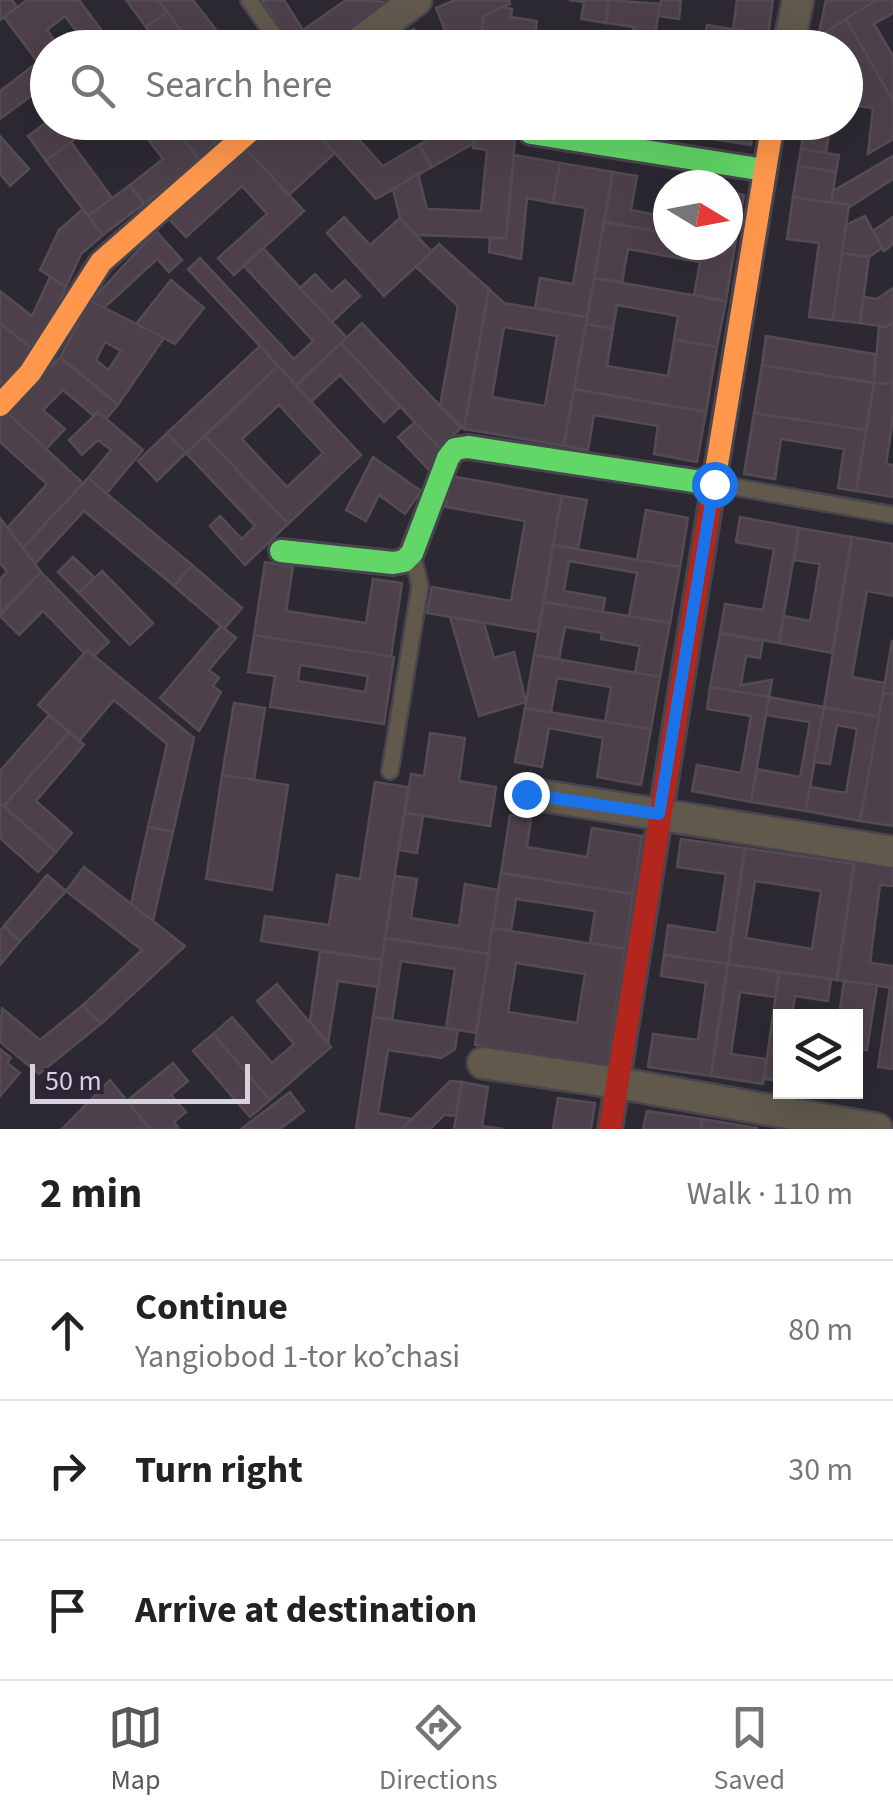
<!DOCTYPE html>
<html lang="en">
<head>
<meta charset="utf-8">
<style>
	body { margin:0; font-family:"Source Sans 3",sans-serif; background:#f2f2f2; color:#222 }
	.controls { position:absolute; right:30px; bottom:30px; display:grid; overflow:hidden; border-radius:0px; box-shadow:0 10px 40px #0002 }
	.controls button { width:90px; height:90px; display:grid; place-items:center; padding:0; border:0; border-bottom:2px solid #e0e0e0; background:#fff; color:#222; font:50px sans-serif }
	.compass { position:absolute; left:653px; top:170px; width:90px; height:90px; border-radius:50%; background:#fff; box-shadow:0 10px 40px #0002; rotate:100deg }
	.scale { position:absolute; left:30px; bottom:25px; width:220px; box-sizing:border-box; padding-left:10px; border:5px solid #d6d2df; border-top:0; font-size:28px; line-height:35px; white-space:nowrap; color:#d6d2df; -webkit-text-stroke:8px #2c2438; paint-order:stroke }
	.stop { position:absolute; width:30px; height:30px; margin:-22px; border:8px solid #1a73e8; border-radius:50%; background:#fff }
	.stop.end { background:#1a73e8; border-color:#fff; box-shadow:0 2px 10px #0008 }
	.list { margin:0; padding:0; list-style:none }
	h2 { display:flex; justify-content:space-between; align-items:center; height:130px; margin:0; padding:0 40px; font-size:42px }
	h2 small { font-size:32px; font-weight:400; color:#767676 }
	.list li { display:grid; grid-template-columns:65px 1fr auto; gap:30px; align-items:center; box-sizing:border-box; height:140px; padding:0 40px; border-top:2px solid #e0e0e0 }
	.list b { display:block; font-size:38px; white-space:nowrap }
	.list p { margin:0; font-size:32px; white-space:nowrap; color:#767676 }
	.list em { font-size:32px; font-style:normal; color:#767676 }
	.icon { flex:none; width:55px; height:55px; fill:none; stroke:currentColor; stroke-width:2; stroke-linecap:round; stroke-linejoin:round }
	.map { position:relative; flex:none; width:893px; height:1129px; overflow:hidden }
	.search { position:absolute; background:#fff; box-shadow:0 10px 40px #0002; left:30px; right:30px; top:30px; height:110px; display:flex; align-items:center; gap:25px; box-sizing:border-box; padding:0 35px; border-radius:55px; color:#767676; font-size:38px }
	.sheet { height:550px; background:#fff }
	nav { display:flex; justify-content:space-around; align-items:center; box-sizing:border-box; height:140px; border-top:2px solid #e0e0e0; background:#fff; font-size:28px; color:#767676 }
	nav a { display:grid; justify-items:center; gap:5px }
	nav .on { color:#58575c }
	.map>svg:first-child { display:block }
</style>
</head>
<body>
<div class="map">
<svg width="893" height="1129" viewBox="0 0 893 1129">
	<rect width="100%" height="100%" fill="#2d2933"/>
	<g fill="#4e404b" stroke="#534c53" stroke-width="2.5" fill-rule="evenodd">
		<path d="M0 0H12L17 7 0 20Z"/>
		<path d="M27 0H79L102 31 85 43 65 16 47 30 60 48H48L46 73 4 17Z"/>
		<path d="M126 0H158L167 12 146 27Z"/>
		<path d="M158 0H193L220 35 203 48H194Z"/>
		<path d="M262 0H284L303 30 346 0 391 2 326 48H293Z"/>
		<path d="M455 0H509L510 4 484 16 479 48H452L436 8Z"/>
		<path d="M569 0H609L606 23 581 19 584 2Z"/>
		<path d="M609 0 660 4 653 48H631L634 27 606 23Z"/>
		<path d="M661 0H681L679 19 658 16Z"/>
		<path d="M737 0H773L768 35 733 29Z"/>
		<path d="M826 0H876L818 37Z"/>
		<path d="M876 0H893V13L874 24 893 56V101L846 19Z"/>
		<path d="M502 7 512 9 511 17 537 21 533 48H479L484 16Z"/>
		<path d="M167 12 194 48H162L146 27Z"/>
		<path d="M846 19 893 101V139L868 154 873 108 849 105 856 61 846 59V48H829L818 37Z"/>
		<path d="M707 25 768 35 766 48 704 45Z"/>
		<path d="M414 29 422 48H388L385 42Z"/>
		<path d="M580 32 604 36 602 48H578Z"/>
		<path d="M220 35 229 48H203Z"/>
		<path d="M38 62 48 75V110L35 93 0 119V91Z"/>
		<path d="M48 121 83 122 88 129 46 161 28 136Z"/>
		<path d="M135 122H171L200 161 144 204 130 185 163 159Z"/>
		<path d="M171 122 195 123 230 122 200 161Z"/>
		<path d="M275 122H307L335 153 289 195 246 149Z"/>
		<path d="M307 122H343L383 166 419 145 432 167 376 199Z"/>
		<path d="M459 122 474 143 432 167 419 145Z"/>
		<path d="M641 122H754L751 145 641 128Z"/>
		<path d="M805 122H831L826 153 801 149Z"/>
		<path d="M476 124 516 129 506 238 416 235 400 218 393 189 418 174 427 209 481 211 487 150 473 148Z"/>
		<path d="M0 136 29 169 10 186 0 174Z"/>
		<path d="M71 142 112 198 88 216 46 161Z"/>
		<path d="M246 149 304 211 234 275 218 258 267 214 242 186 186 237 169 219Z"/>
		<path d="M801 149 839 155 836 172 798 166Z"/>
		<path d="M514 155 560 163 553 203 527 198 521 259 489 252 490 238H506Z"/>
		<path d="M893 156V179L848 208 849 205 831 203 833 191Z"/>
		<path d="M560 163 613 172 587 317 535 308 540 278 573 284 586 208 553 203Z"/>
		<path d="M798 166 836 172 831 203 793 197Z"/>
		<path d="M613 172 637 176 631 210 668 217V233L604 222Z"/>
		<path d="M130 185 144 204 103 235 88 216Z"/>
		<path d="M728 192 744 195 735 245 728 244Z"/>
		<path d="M793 197 849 205 833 320 809 317 819 243 787 239Z"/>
		<path d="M83 209 103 235 81 254 66 287 40 270 59 230Z"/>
		<path d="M865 216 882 248 869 257 842 253 846 225Z"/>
		<path d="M344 217 370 245 400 218 432 252 384 296 327 233Z"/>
		<path d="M893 217V244L884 251 873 231Z"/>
		<path d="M604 222 668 233V245H735L726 301 694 295 700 262 628 249 622 282 594 278Z"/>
		<path d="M156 231 182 260 169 272 157 259 104 308 91 301Z"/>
		<path d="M439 244 489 289 464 429 440 406 458 306 416 267Z"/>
		<path d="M263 248 347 338 296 385 188 269 200 258 294 359 313 341 244 266Z"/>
		<path d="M842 253 869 257 860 323 833 320Z"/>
		<path d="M315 274 332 292 345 280 360 296 332 322 300 288Z"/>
		<path d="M50 277 66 287 36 352 0 323V291L32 316Z"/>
		<path d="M594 278 726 301 717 347 674 340 678 316 617 305 613 329 586 324Z"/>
		<path d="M171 280 204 308 175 344 136 324Z"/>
		<path d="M893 288V322L886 327 860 323 864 297 877 299Z"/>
		<path d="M489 289 504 303 587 317 564 446 464 429ZM504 327 557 336 545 406 492 397Z"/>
		<path d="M91 301 164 338 118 405 60 357ZM105 342 121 351 108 370 96 360Z"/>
		<path d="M893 322V384L874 383 879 326 886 327Z"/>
		<path d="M0 323 36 352 0 385Z"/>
		<path d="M362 323 461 428 439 448 341 343Z"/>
		<path d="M586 324 613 329 607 366 668 376 674 340 717 347 706 412 574 389Z"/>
		<path d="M766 336 875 354 874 383 762 365Z"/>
		<path d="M341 343 400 407 384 422 340 375 311 402 296 385Z"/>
		<path d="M260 346 278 366 186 453 167 433Z"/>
		<path d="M60 357 118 405 106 419 98 412 94 416 63 390 43 410 65 429 46 449 5 411Z"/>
		<path d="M762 365 874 383 866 430 754 413Z"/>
		<path d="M278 366 361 455 288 524 205 436ZM279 405 323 453 287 487 242 439Z"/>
		<path d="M874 383 893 384V419L886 464 893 465V497L856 491Z"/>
		<path d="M574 389 706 412 697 462 654 454 658 426 594 415 588 450 564 446Z"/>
		<path d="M5 411 83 483 23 548 7 528 47 484 0 442V415Z"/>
		<path d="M98 412 143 450 106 494 88 478 111 450 98 440 82 455 69 440Z"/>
		<path d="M754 413 866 430 856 491 838 488 844 449 781 439 775 479 744 474Z"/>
		<path d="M415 422 445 454 429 470 398 437Z"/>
		<path d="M167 433 186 453 157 481 138 461Z"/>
		<path d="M205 436 288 524 245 565 210 526 220 516 242 539 255 526 186 453Z"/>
		<path d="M373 457 421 491 405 514 379 495 366 521 346 510Z"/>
		<path d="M451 476 562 496 538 632 427 613 432 587 511 601 525 521 446 507Z"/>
		<path d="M88 478 192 565 174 586 84 511 35 564 23 548Z"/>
		<path d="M562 496 587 500 578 549 553 545Z"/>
		<path d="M646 510 688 518 680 567 637 560Z"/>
		<path d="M740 517 799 528 779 643 720 633 725 604 763 610 774 549 736 542Z"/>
		<path d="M0 518 41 572 0 613V579L7 572 0 563Z"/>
		<path d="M799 528 852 537 832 653 779 643 784 616 810 621 820 564 794 560Z"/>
		<path d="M852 537 893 544V596L867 591 852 677 885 683 879 717 824 707Z"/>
		<path d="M553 545 680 567 670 623 629 616 637 573 569 561 564 591 605 598 603 612 544 602Z"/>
		<path d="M73 557 95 578 79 593 58 572Z"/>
		<path d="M265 562 293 567 286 611 366 623 373 579 402 583 391 657 254 635Z"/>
		<path d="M192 565 242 608 224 629 174 586Z"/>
		<path d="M102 571 153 623 130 645 79 593Z"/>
		<path d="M41 572 109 642 94 656 87 650 84 653 43 611 19 635 0 616Z"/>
		<path d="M544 602 670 623 660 677 635 673 640 646 601 639 602 633 565 627 559 659 534 655Z"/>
		<path d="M450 617 484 623 494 658 514 652 526 702 479 716Z"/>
		<path d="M221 626 236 638 209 670 219 678 213 686 221 692 199 731 160 698Z"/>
		<path d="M720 633 763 641 760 658 746 656 741 685 772 680 769 697 710 687Z"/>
		<path d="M254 635 394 657 384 724 270 707 275 676 248 672ZM300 665 368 676 365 692 298 681Z"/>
		<path d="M892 641H893V694L883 693Z"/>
		<path d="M87 650 194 738 173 832 148 827 167 744 114 700 79 741 38 705Z"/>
		<path d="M534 655 660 677 651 729 605 722 611 687 557 678 551 712 525 708Z"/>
		<path d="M710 687 769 697 751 802 692 791 697 765 741 773 751 716 707 709Z"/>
		<path d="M883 693 893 694V826L860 821Z"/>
		<path d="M769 697 824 707 806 811 751 802 757 769 800 777 810 722 766 715Z"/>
		<path d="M234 703 265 708 254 780 222 775Z"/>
		<path d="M824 707 879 717 860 821 806 811 810 787 846 793 857 729 837 725 830 764 814 762Z"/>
		<path d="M525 708 651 729 641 785 597 777 603 738 549 728 542 767 515 762Z"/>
		<path d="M49 715 69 732 4 806 0 803V771Z"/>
		<path d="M69 732 84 745 36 801 72 833 56 852 4 806Z"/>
		<path d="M430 733 465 738 459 781 496 787 490 826 405 813 411 774 424 776Z"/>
		<path d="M222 775 288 785 272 890 206 879Z"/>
		<path d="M375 782 408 787 382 960 261 941 265 916 329 925 337 875 360 879Z"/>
		<path d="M0 803 56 852 38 872 0 838Z"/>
		<path d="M405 813 423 816 417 853 399 850Z"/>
		<path d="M510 815 531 819 527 847 587 857 592 828 642 836 633 894 501 873Z"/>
		<path d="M148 827 173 832 153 921 131 904Z"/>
		<path d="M681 839 745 848 728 964 664 955 668 925 717 933 726 874 677 867Z"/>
		<path d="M745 848 854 864 837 980 728 964ZM755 881 821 891 812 949 746 938Z"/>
		<path d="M855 859 893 863V886L880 885 870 963 893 966V988L837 980Z"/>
		<path d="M84 867 185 946 101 1024 83 1005 142 950 66 891Z"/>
		<path d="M501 873 633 894 625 949 590 943 595 911 516 899 511 931 492 928Z"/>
		<path d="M47 875 66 891 20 941 4 926Z"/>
		<path d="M395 876 417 879 411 918 459 926 465 884 498 890 489 954 385 938Z"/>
		<path d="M4 926 20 941 0 965V931Z"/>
		<path d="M492 928 625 949 607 1065 475 1045ZM516 963 585 974 577 1023 508 1012Z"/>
		<path d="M385 938 489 954 476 1033 446 1028 455 969 401 961 392 1020 373 1017Z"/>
		<path d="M320 951 382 960 378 987 338 981 328 1043 310 1021Z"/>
		<path d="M664 955 728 964 711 1076 648 1067 653 1034 698 1040 706 983 661 976Z"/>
		<path d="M728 964 779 972 775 997 740 992 731 1054 766 1059 763 1084 711 1076Z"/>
		<path d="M779 972 831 979 828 1001 795 996 792 1016H780V1081L764 1079Z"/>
		<path d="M844 981 877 985 867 1050 856 1049V1016H839Z"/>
		<path d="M277 984 331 1047 270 1100 213 1034 232 1017 272 1063 294 1044 257 1001Z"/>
		<path d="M890 987 893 988V1069L878 1067Z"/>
		<path d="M83 1005 101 1024 39 1074 0 1042 2 1008 40 1040Z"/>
		<path d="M373 1017 458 1030 455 1049 441 1058 388 1050 378 1113 412 1119 402 1129H356Z"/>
		<path d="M213 1034 270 1100 250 1117 193 1051Z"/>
		<path d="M0 1049 11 1058 7 1063 20 1073 0 1096Z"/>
		<path d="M173 1063 188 1081 171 1095 186 1112 174 1122 179 1129H150L127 1101Z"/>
		<path d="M110 1080 150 1129H62Z"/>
		<path d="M450 1081 462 1082 456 1116 444 1115 430 1129H402Z"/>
		<path d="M462 1082 488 1087 482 1126 503 1129H454Z"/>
		<path d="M290 1092 304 1111 280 1129H241Z"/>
		<path d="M558 1098 595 1103 591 1129H553Z"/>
		<path d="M647 1111 702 1119 701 1129H643Z"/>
		<path d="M702 1119 757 1128V1129H701Z"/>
	</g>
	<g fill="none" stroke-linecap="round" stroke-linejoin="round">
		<g stroke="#48454e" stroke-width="20">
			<g id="lane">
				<path d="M249 0 283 48"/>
				<path d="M718 484 893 515"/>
				<path d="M390 771 420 586 413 557"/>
			</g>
		</g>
		<g stroke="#48454e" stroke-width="35">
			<g id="street">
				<path d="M352 48 416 0"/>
				<path d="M788 48 798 0"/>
				<path d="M526 793 893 852"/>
				<path d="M483 1063 618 1083 877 1129"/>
			</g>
		</g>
		<g stroke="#48454e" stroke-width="28">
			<g id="fast">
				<path d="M531 133 764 170"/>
				<path d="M281 551 393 563 404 561 412 553 448 458 455 449 468 447 714 484"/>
			</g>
		</g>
		<g stroke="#48454e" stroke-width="28">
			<g id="slow">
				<path d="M0 405 30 373 101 262 260 122"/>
				<path d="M711 501 773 122"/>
			</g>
		</g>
		<g stroke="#48454e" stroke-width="28">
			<path id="jam" d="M610 1129 711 501"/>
		</g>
		<use href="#lane" stroke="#60594c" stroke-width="15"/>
		<use href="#street" stroke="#60594c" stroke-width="30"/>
		<use href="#fast" stroke="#63d668" stroke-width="22"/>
		<use href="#slow" stroke="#ff974d" stroke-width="22"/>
		<use href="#jam" stroke="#b3261e" stroke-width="22"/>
	</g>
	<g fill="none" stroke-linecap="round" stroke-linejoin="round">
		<path stroke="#1a73e8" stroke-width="12" d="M526 794 659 814 714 484"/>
	</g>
</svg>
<div class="controls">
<button><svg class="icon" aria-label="layers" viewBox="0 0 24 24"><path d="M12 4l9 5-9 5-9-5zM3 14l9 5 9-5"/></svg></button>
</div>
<svg class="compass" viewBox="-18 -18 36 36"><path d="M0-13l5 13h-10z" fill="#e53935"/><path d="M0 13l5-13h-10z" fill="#767676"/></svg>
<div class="scale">50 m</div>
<div class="stop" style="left:714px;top:484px"></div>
<div class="stop end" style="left:526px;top:794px"></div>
<div class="search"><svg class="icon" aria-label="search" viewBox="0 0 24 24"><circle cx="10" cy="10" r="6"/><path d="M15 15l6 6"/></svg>Search here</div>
</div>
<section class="sheet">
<h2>2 min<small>Walk · 110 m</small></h2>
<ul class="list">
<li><svg class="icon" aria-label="ahead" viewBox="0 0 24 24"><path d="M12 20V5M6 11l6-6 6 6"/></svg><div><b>Continue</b><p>Yangiobod 1-tor koʼchasi</p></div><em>80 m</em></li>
<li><svg class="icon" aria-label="right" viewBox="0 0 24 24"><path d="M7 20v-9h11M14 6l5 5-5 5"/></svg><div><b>Turn right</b></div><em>30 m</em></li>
<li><svg class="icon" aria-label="arrive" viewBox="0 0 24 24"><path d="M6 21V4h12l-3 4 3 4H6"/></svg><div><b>Arrive at destination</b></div></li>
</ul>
</section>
<nav>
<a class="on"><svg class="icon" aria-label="map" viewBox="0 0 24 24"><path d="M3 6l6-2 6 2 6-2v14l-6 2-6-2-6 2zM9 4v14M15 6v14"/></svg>Map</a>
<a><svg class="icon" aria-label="directions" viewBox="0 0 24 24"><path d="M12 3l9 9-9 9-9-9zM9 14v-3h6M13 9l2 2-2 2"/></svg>Directions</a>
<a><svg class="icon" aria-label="saved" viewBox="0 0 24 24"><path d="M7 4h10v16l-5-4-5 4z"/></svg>Saved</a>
</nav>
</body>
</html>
